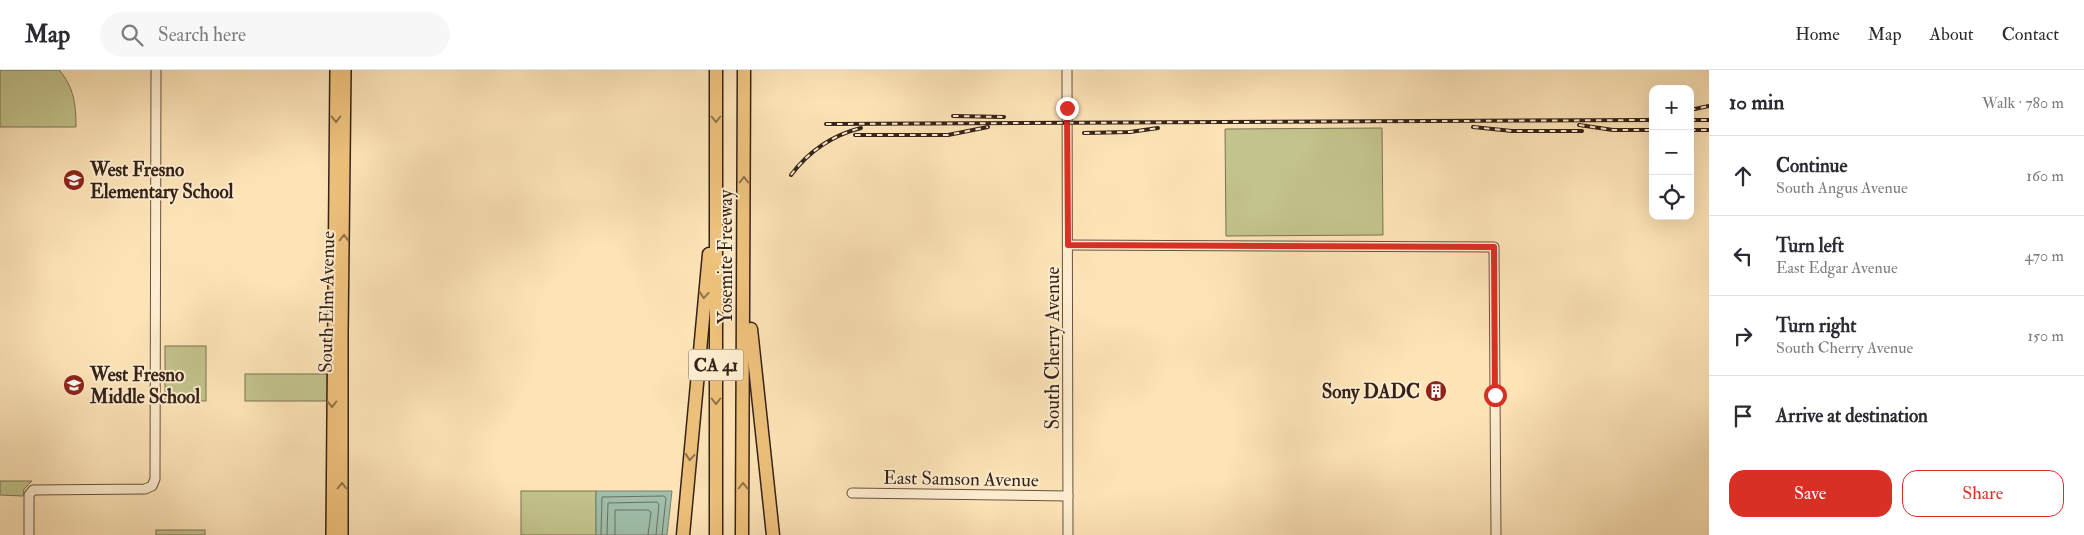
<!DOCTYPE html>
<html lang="en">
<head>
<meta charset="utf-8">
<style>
	body { margin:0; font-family:"IM FELL Double Pica",serif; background:#f7f7f7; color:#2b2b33 }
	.controls { position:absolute; right:15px; top:15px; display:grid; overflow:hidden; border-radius:10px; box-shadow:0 5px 20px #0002 }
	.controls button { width:45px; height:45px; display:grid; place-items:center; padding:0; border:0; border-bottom:1px solid #e1e1e2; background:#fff; color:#2b2b33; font:25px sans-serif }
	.stop { position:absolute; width:15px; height:15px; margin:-11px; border:4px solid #d93025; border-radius:50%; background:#fff }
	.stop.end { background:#d93025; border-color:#fff; box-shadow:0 1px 5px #0008 }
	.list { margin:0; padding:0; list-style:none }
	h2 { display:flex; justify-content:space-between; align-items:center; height:65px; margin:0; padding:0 20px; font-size:21px }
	h2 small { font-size:16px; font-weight:400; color:#7c7c81 }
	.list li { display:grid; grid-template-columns:32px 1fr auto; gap:15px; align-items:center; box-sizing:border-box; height:80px; padding:0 20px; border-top:1px solid #e1e1e2 }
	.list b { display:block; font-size:19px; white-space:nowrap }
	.list p { margin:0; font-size:16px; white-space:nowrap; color:#7c7c81 }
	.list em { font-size:16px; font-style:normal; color:#7c7c81 }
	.actions { display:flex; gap:10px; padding:15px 20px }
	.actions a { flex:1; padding:11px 0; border:1px solid #d93025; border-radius:15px; text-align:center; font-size:18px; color:#d93025 }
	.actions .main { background:#d93025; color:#fff }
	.icon { flex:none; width:28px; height:28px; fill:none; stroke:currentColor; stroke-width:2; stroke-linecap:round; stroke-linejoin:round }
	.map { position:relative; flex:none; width:1709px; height:465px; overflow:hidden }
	header { display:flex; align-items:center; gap:30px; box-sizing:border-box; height:70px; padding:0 25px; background:#fff; border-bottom:1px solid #e1e1e2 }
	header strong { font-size:24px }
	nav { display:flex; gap:28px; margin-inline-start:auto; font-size:18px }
	.search { width:350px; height:45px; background:#f7f7f7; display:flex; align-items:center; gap:12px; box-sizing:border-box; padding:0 18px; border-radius:28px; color:#7c7c81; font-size:19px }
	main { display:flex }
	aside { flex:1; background:#fff }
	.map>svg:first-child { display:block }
</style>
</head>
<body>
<header>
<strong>Map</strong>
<div class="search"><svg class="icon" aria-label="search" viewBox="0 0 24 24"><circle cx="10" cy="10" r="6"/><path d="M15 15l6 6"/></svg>Search here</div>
<nav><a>Home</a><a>Map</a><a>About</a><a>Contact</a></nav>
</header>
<main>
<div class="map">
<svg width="1709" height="465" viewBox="0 0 1709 465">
	<rect width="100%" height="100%" fill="#fde4b7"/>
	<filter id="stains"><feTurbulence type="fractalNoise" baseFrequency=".004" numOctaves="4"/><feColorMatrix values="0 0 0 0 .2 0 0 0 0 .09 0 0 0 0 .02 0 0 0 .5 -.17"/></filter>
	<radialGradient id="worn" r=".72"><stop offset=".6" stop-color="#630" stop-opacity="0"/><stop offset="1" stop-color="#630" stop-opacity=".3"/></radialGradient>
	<g fill="#c3c38c" stroke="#7c7252">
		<path d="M0 0H59C74 17 76 35 76 57H0Z"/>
		<path d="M1382 58 1383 165 1226 166 1225 59Z"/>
		<rect x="165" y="276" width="41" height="55"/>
		<rect x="245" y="304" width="82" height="27"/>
		<path d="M0 411H32L24 419 23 426 0 425Z"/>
		<rect x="521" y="421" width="75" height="44"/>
		<rect x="156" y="460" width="49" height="5"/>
	</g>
	<path fill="#a0bfab" stroke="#768070" d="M596 421H672L667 465H596Z"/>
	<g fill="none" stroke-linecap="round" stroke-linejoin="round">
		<g stroke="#6b7062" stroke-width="1">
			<path d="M601 465 602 427 664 426 666 428 662 465"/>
			<path d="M607 465 608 433 657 432 659 435 656 465"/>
			<path d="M615 465V440H648L651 442 648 465"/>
		</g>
		<g stroke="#685240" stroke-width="11">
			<g id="minor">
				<path d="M1067 0 1068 465"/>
				<path d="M1068 175 1494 177 1496 465"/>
				<path d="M852 423 1068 426"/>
				<path d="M29 465V425L33 420 145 419 152 416 155 409 156 0"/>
			</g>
		</g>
		<g stroke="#362218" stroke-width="14">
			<g id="major">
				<path d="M332 465 336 0"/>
				<path d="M342 465V263L345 0"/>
			</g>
		</g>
		<g stroke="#362218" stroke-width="15">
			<g id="highway">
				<path d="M716 0V465"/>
				<path d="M751 259 773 465"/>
				<path d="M683 465 709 184"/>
				<path d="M742 465 744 0"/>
			</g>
		</g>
		<use href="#minor" stroke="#feedd0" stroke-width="9"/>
		<use href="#major" stroke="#eec27c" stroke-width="11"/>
		<use href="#highway" stroke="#eec27c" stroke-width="12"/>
		<g stroke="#362218" stroke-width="4">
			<g id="rail">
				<path d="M1690 40 1709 36"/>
				<path d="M953 46 1004 47"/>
				<path d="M1690 50H1709"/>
				<path d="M826 54 1653 50"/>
				<path d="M1579 55 1613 60H1653"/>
				<path d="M1473 57 1512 61H1582"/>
				<path d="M1690 60H1709"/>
				<path d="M1084 63 1130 62 1158 58"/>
				<path d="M855 65H948L988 57"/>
				<path d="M791 105C809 81 833 65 861 58"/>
			</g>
		</g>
		<use href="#rail" stroke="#feedd0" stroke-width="2" stroke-dasharray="5.5" stroke-linecap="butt"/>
	</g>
	<defs><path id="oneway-chevron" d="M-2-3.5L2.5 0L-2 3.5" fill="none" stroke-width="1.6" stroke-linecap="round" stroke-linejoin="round" transform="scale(1.25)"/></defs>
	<g stroke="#92724a">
		<use href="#oneway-chevron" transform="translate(336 49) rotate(90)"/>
		<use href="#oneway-chevron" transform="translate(716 49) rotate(90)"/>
		<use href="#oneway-chevron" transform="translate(744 110) rotate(-90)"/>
		<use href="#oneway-chevron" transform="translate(344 168) rotate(-89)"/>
		<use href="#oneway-chevron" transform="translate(704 225) rotate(95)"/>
		<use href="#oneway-chevron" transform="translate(716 331) rotate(90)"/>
		<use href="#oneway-chevron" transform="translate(332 334) rotate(90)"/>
		<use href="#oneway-chevron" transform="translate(690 387) rotate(95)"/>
		<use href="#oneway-chevron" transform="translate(342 416) rotate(-90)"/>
		<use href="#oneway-chevron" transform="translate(743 416) rotate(-90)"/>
	</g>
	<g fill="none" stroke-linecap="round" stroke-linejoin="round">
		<path stroke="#d93025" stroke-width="6" d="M1067 38 1068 175 1494 177 1495 325"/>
	</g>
	<defs>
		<g id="school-disc" transform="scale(1.125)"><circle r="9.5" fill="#8f2418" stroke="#feedd0"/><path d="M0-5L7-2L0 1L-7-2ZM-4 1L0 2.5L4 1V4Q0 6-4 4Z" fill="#fff"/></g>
		<g id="building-disc" transform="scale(1.125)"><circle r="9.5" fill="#8f2418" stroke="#feedd0"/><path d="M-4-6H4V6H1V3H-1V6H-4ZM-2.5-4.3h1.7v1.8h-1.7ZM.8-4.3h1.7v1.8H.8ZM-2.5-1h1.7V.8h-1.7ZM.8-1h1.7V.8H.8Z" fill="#fff"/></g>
	</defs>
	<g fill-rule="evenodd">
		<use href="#school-disc" x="74" y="110"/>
		<use href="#school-disc" x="74" y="315"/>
		<use href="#building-disc" x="1436" y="321"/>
	</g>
	<g text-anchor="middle" stroke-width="4" stroke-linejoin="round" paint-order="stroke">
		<rect fill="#feedd0" stroke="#725f4f" stroke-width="1" x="688.5" y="279.5" width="55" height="31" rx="4"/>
		<g font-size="18" font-weight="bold" fill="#362218">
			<text x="716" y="301">CA 41</text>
		</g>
		<g font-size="19" font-weight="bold" fill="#362218" stroke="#feedd0" text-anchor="start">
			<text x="90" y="106">West Fresno<tspan x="90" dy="22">Elementary School</tspan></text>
			<text x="90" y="311">West Fresno<tspan x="90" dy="22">Middle School</tspan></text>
			<text x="1420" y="328" text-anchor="end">Sony DADC</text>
		</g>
		<g font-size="19" fill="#362218" stroke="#feedd0">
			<text transform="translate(725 187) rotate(-90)" y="7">Yosemite Freeway</text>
			<text transform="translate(326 232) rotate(-89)" y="7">South Elm Avenue</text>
			<text transform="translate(1052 278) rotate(-90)" y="7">South Cherry Avenue</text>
			<text transform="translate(961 408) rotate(1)" y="7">East Samson Avenue</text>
		</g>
	</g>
	<rect width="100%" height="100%" filter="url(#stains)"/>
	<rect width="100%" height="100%" fill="url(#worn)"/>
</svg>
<div class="controls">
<button>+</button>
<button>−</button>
<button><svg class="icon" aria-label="locate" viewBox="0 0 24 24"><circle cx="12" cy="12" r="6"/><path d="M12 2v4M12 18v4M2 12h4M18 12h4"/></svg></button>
</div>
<div class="stop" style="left:1495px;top:325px"></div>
<div class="stop end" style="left:1067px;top:38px"></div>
</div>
<aside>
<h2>10 min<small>Walk · 780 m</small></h2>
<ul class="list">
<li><svg class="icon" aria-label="ahead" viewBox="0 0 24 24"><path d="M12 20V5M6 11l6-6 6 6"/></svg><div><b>Continue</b><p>South Angus Avenue</p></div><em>160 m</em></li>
<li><svg class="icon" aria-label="left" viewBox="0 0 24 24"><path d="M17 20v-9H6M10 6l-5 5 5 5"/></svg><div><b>Turn left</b><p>East Edgar Avenue</p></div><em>470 m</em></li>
<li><svg class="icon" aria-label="right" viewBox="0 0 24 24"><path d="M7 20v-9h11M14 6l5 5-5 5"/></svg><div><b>Turn right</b><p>South Cherry Avenue</p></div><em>150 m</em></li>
<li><svg class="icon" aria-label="arrive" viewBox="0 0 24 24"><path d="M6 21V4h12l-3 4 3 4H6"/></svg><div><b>Arrive at destination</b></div></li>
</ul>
<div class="actions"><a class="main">Save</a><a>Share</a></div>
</aside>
</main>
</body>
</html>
